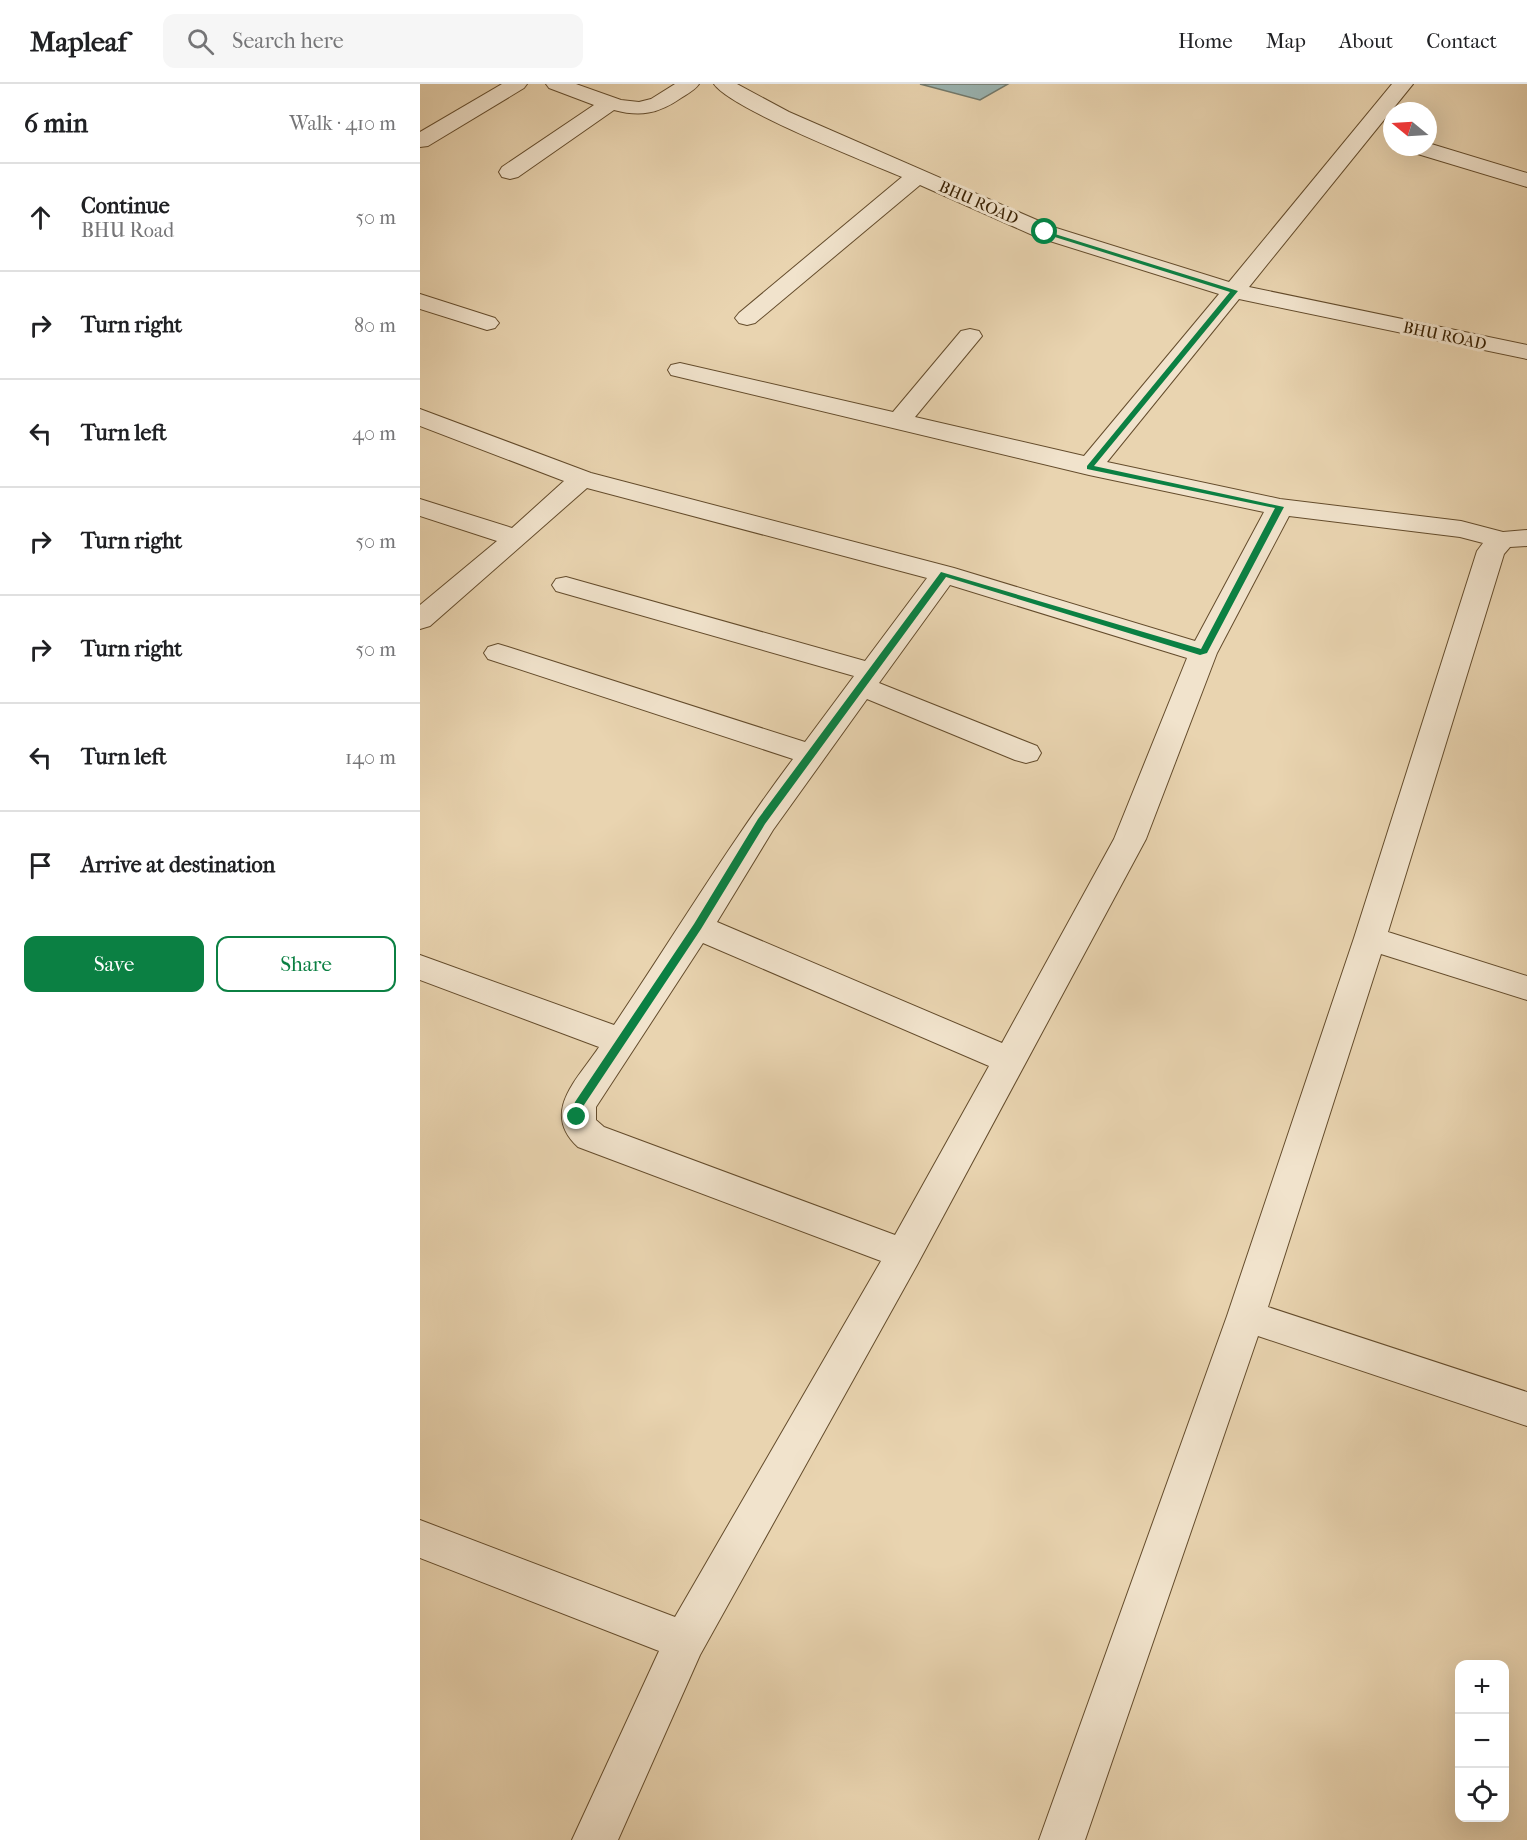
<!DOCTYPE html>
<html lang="en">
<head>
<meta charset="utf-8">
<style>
	body { margin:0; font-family:"IM FELL French Canon",serif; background:#f6f6f6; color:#202124 }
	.controls { position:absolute; right:18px; bottom:18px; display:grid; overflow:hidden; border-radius:12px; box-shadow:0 6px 24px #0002 }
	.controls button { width:54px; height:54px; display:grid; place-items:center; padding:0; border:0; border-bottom:2px solid #e0e0e0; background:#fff; color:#202124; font:30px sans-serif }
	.compass { position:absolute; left:963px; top:18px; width:54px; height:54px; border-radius:50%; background:#fff; box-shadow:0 6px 24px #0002; rotate:288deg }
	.stop { position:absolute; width:18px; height:18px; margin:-14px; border:4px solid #0b8043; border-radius:50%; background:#fff }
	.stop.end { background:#0b8043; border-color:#fff; box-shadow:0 2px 6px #0008 }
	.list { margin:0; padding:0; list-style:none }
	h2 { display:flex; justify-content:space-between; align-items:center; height:78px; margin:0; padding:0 24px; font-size:26px }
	h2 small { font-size:20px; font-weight:400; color:#757577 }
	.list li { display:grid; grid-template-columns:39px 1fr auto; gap:18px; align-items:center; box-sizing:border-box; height:108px; padding:0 24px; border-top:2px solid #e0e0e0 }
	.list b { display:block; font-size:22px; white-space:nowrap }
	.list p { margin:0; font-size:20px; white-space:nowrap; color:#757577 }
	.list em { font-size:20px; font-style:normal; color:#757577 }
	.actions { display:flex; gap:12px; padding:18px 24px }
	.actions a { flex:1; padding:14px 0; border:2px solid #0b8043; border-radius:12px; text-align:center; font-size:21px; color:#0b8043 }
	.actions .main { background:#0b8043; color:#fff }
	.icon { flex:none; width:33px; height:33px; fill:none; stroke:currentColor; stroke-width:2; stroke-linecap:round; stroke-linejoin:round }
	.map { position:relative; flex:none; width:1107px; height:1756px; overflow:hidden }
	header { display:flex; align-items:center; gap:36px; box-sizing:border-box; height:84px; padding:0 30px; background:#fff; border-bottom:2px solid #e0e0e0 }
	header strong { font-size:28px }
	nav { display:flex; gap:33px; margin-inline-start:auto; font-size:21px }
	.search { width:420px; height:54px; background:#f6f6f6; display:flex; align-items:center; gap:15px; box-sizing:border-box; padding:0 21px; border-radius:12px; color:#757577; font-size:22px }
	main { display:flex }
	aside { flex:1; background:#fff }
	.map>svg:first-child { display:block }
</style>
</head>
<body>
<header>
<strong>Mapleaf</strong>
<div class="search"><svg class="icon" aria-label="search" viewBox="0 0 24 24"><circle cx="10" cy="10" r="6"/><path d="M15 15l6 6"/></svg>Search here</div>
<nav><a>Home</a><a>Map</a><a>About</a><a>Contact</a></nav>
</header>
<main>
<aside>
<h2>6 min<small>Walk · 410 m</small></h2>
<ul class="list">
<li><svg class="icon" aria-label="ahead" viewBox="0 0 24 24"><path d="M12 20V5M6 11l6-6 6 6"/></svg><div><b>Continue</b><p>BHU Road</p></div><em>50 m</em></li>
<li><svg class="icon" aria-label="right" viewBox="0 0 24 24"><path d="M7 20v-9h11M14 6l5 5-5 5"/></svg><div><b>Turn right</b></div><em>80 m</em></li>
<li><svg class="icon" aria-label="left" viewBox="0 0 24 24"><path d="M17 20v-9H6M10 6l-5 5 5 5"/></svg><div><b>Turn left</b></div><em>40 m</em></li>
<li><svg class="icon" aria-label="right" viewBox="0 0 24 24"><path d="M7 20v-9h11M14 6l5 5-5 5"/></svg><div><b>Turn right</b></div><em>50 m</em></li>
<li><svg class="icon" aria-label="right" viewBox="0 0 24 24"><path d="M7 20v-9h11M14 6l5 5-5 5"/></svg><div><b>Turn right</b></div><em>50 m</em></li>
<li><svg class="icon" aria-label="left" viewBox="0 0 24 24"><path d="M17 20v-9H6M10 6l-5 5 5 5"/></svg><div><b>Turn left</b></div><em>140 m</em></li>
<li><svg class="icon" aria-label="arrive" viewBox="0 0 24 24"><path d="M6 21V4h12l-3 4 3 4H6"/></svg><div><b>Arrive at destination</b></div></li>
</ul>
<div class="actions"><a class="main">Save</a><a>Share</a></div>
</aside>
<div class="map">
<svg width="1107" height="1756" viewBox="0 0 1107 1756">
	<rect width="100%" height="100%" fill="#e9d4b0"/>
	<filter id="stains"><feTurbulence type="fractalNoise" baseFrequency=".00333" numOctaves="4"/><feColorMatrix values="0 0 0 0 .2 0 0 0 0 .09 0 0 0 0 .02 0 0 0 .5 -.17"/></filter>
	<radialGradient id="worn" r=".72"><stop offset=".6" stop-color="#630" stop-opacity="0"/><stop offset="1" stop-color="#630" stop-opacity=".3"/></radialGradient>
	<path fill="#9ab6b5" stroke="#727a6d" stroke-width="1.5" d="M500 0H588L560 16Z"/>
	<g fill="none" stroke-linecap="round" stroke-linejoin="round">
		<g stroke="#644c2c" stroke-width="2">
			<g id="minor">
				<path d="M82 0H107L104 4 8 62 0 63V48Z"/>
				<path d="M126 0H156L201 16 219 18 231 15 255 0H279C275 6 267 10 261 14 238 30 220 33 194 26L98 93 90 95 82 93 79 88 82 83 174 21 129 4Z"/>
				<path d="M294 0H317L369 28 633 143 809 198 972 0H993L829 203 1107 261V275L819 215 687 378 860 415 1041 437 1083 448 1107 446V462L1090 463 1084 470 968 848 1107 892V916L961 870 848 1223 1107 1308V1342L838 1252 665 1756H619L807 1232 934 854 1057 467 1063 459 1040 453 869 432 797 569 726 755 497 1181 280 1571 198 1756H152L239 1567 0 1474V1436L255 1533 461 1177 158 1063C120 1028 158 995 179 963L0 896V871L194 941C254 852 309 760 373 675L68 575 64 569 68 563 78 560 88 563 385 658 434 592 136 507 132 501 136 495 146 493 445 577 507 494 167 404 10 542 0 545V521L77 457 0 432V415L92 444 144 397 0 342V325L171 389 534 484 775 557 844 428 669 391 251 291 248 286 251 281 260 279 473 328 541 247 550 245 559 247 562 252 495 333 664 372 799 210 617 153 500 101 335 239 327 241 319 239 315 234 319 229 482 93C447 78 311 25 294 0ZM530 501 767 574 694 755 582 959 297 838 353 746 447 615 595 676 606 679 617 676 621 669 617 662 459 599ZM283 859 569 982 475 1151 184 1043 176 1036V1023Z"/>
				<path d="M1008 59 1107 89V103L991 68 988 63H1008Z"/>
				<path d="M0 210 75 234 79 239 75 244 67 246 0 225Z"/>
			</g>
		</g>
		<use href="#minor" fill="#f1e3cc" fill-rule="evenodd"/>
	</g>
	<path fill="#0b8043" d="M622 146 818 207 674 382 864 423 787 569 780 571 526 493 345 740 281 845 164 1021 160 1036H153L151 1033 155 1018 274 840 338 735 521 488 781 565 855 424 667 385V382L810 208 622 149Z"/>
	<g text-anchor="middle" stroke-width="6" stroke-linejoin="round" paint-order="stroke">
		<g font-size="16" fill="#371f00" stroke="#f1e3cc">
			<text transform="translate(559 118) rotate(24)" y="6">BHU ROAD</text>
			<text transform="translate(1025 251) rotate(12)" y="6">BHU ROAD</text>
		</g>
	</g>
	<rect width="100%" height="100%" filter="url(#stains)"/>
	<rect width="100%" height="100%" fill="url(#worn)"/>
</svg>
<div class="controls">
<button>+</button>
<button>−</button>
<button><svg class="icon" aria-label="locate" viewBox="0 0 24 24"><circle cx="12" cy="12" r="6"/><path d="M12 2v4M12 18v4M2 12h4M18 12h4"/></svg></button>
</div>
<svg class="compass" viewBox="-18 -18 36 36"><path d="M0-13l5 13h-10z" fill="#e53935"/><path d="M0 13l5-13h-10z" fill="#757577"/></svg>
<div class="stop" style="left:625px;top:148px"></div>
<div class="stop end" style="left:157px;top:1033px"></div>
</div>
</main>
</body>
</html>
